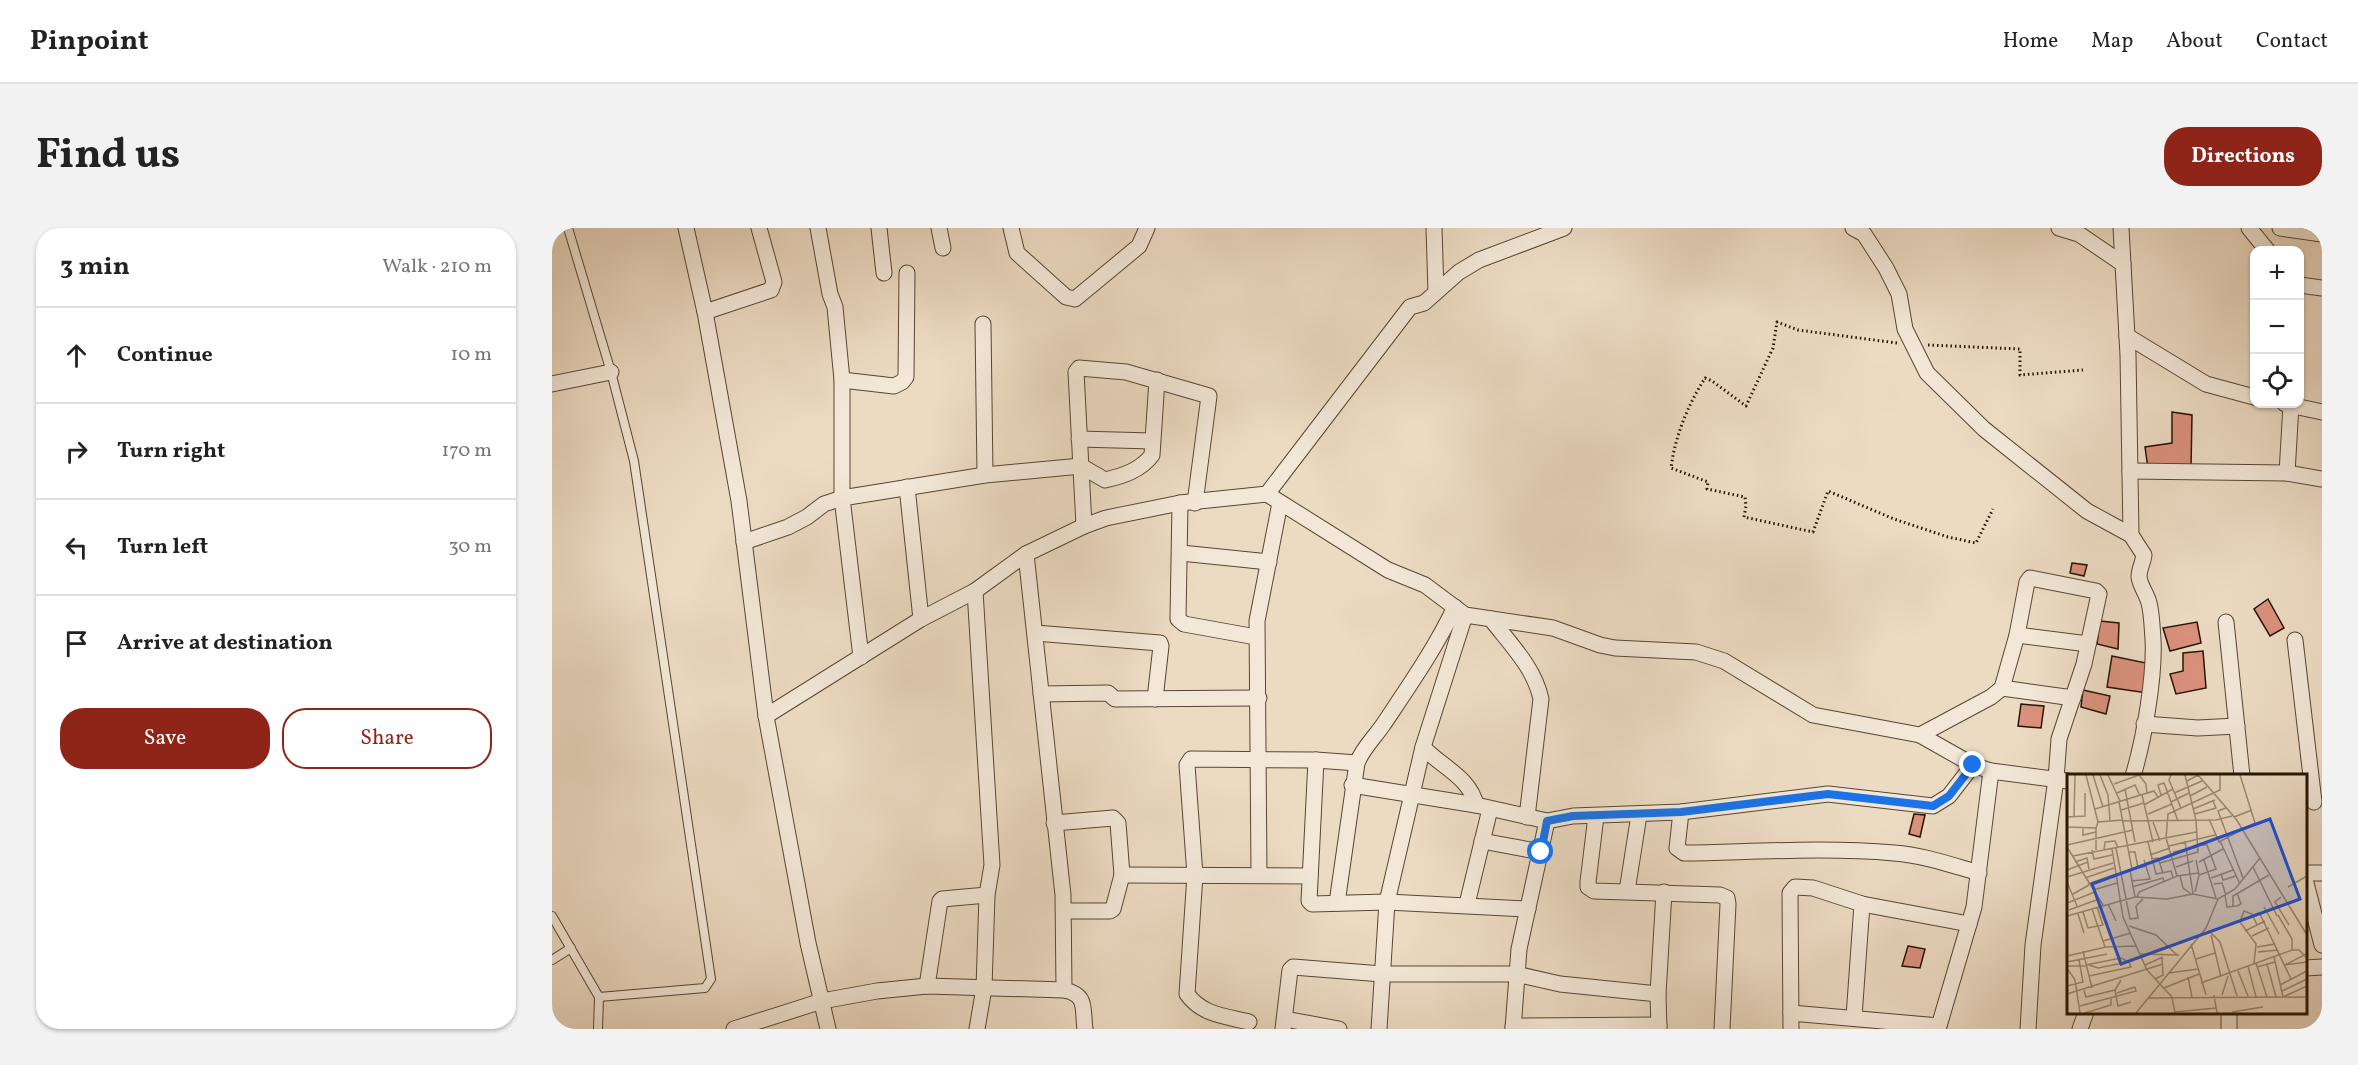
<!DOCTYPE html>
<html lang="en">
<head>
<meta charset="utf-8">
<style>
	body { margin:0; font-family:Vollkorn,serif; background:#f2f2f2; color:#222 }
	.controls { position:absolute; right:18px; top:18px; display:grid; overflow:hidden; border-radius:12px; box-shadow:0 2px 4px #0004 }
	.controls button { width:54px; height:54px; display:grid; place-items:center; padding:0; border:0; border-bottom:2px solid #e0e0e0; background:#fff; color:#222; font:30px sans-serif }
	.stop { position:absolute; width:18px; height:18px; margin:-14px; border:4px solid #1a73e8; border-radius:50%; background:#fff }
	.stop.end { background:#1a73e8; border-color:#fff; box-shadow:0 2px 6px #0008 }
	.list { margin:0; padding:0; list-style:none }
	h2 { display:flex; justify-content:space-between; align-items:center; height:78px; margin:0; padding:0 24px; font-size:26px }
	h2 small { font-size:20px; font-weight:400; color:#767676 }
	.list li { display:grid; grid-template-columns:39px 1fr auto; gap:18px; align-items:center; box-sizing:border-box; height:96px; padding:0 24px; border-top:2px solid #e0e0e0 }
	.list b { display:block; font-size:22px; white-space:nowrap }
	.list em { font-size:20px; font-style:normal; color:#767676 }
	.actions { display:flex; gap:12px; padding:18px 24px }
	.actions a { flex:1; padding:14px 0; border:2px solid #8f2418; border-radius:24px; text-align:center; font-size:21px; color:#8f2418 }
	.actions .main { background:#8f2418; color:#fff }
	.icon { flex:none; width:33px; height:33px; fill:none; stroke:currentColor; stroke-width:2; stroke-linecap:round; stroke-linejoin:round }
	.map { position:relative; flex:none; width:1770px; height:801px; overflow:hidden; border-radius:24px }
	header { display:flex; align-items:center; gap:36px; box-sizing:border-box; height:84px; padding:0 30px; background:#fff; border-bottom:2px solid #e0e0e0 }
	header strong { font-size:28px }
	nav { display:flex; gap:33px; margin-inline-start:auto; font-size:21px }
	.intro { display:flex; align-items:center; justify-content:space-between; box-sizing:border-box; height:144px; padding:0 36px }
	h1 { margin:0; font-size:42px }
	.button { padding:15px 27px; border-radius:24px; background:#8f2418; color:#fff; font-size:21px; font-weight:700 }
	main { display:flex; gap:36px; padding:0 36px }
	aside { flex:1; background:#fff; border-radius:24px; box-shadow:0 2px 4px #0004 }
	.map>svg:first-child { display:block }
</style>
</head>
<body>
<header>
<strong>Pinpoint</strong>
<nav><a>Home</a><a>Map</a><a>About</a><a>Contact</a></nav>
</header>
<div class="intro"><h1>Find us</h1><a class="button">Directions</a></div>
<main>
<aside>
<h2>3 min<small>Walk · 210 m</small></h2>
<ul class="list">
<li><svg class="icon" aria-label="ahead" viewBox="0 0 24 24"><path d="M12 20V5M6 11l6-6 6 6"/></svg><div><b>Continue</b></div><em>10 m</em></li>
<li><svg class="icon" aria-label="right" viewBox="0 0 24 24"><path d="M7 20v-9h11M14 6l5 5-5 5"/></svg><div><b>Turn right</b></div><em>170 m</em></li>
<li><svg class="icon" aria-label="left" viewBox="0 0 24 24"><path d="M17 20v-9H6M10 6l-5 5 5 5"/></svg><div><b>Turn left</b></div><em>30 m</em></li>
<li><svg class="icon" aria-label="arrive" viewBox="0 0 24 24"><path d="M6 21V4h12l-3 4 3 4H6"/></svg><div><b>Arrive at destination</b></div></li>
</ul>
<div class="actions"><a class="main">Save</a><a>Share</a></div>
</aside>
<div class="map">
<svg width="1770" height="801" viewBox="0 0 1770 801">
	<rect width="100%" height="100%" fill="#ecdbc3"/>
	<filter id="stains"><feTurbulence type="fractalNoise" baseFrequency=".00333" numOctaves="4"/><feColorMatrix values="0 0 0 0 .2 0 0 0 0 .09 0 0 0 0 .02 0 0 0 .5 -.17"/></filter>
	<radialGradient id="worn" r=".72"><stop offset=".6" stop-color="#630" stop-opacity="0"/><stop offset="1" stop-color="#630" stop-opacity=".3"/></radialGradient>
	<g fill="#db917e" stroke="#261401" stroke-width="1.5">
		<path d="M1620 184 1640 187 1639 240H1596L1593 219 1620 215Z"/>
		<path d="M1520 335 1535 337 1532 348 1518 345Z"/>
		<path d="M1716 371 1732 400 1718 408 1702 381Z"/>
		<path d="M1548 393 1567 395 1566 421 1545 416Z"/>
		<path d="M1645 394 1649 415 1618 423 1611 400Z"/>
		<path d="M1651 423 1654 460 1624 466 1618 446 1631 443V425Z"/>
		<path d="M1560 428 1599 436 1595 465 1555 459Z"/>
		<path d="M1531 462 1558 468 1554 486 1529 479Z"/>
		<path d="M1469 476 1492 478 1489 500 1466 498Z"/>
		<path d="M1362 586 1373 587 1368 609 1357 606Z"/>
		<path d="M1356 718 1373 721 1368 740 1350 738Z"/>
	</g>
	<g fill="none" stroke-linecap="round" stroke-linejoin="round">
		<g stroke="#584632" stroke-width="10">
			<g id="lane">
				<path d="M16 0 59 144 82 233 159 751 153 760 47 769"/>
				<path d="M0 688 47 769 46 801"/>
				<path d="M0 732 19 720"/>
			</g>
		</g>
		<g stroke="#584632" stroke-width="17">
			<g id="street">
				<path d="M134 0 153 84 187 273 214 488 256 715 276 801"/>
				<path d="M266 0 278 66 283 79 290 152V270L309 429"/>
				<path d="M327 0 332 45"/>
				<path d="M387 0 391 20"/>
				<path d="M459 0 465 25 514 69 523 71 587 18 595 0"/>
				<path d="M882 0 884 64"/>
				<path d="M1301 0 1312 6 1334 40 1347 66 1353 101 1375 145 1432 201 1535 283 1579 307"/>
				<path d="M1507 0 1527 6 1571 36"/>
				<path d="M1569 0 1576 127 1579 307 1592 327C1591 335 1587 341 1587 349 1588 358 1595 366 1597 375 1600 386 1600 400 1601 411 1603 449 1592 511 1581 548"/>
				<path d="M1697 0 1715 22"/>
				<path d="M1728 0 1770 6"/>
				<path d="M1748 57 1770 60"/>
				<path d="M153 84 219 62 222 54 207 0"/>
				<path d="M431 96 433 247"/>
				<path d="M1575 108 1654 156 1702 169"/>
				<path d="M290 152 342 158 350 154 354 149 355 45"/>
				<path d="M0 156 59 144"/>
				<path d="M1733 176 1770 184"/>
				<path d="M527 211 600 213"/>
				<path d="M1578 243 1735 245 1770 251"/>
				<path d="M1735 245 1739 177"/>
				<path d="M355 259 369 391"/>
				<path d="M715 266 836 342 873 357 913 387 1001 400 1048 417 1063 420 1144 424 1172 433 1261 487 1368 507 1421 537 1439 543 1516 553"/>
				<path d="M628 275 626 391 632 396 704 409"/>
				<path d="M532 298 524 144 527 140 574 144 657 168 643 275"/>
				<path d="M192 314 236 299 255 289 272 276 290 270 433 247 529 238 553 252C571 248 589 242 600 227L605 152"/>
				<path d="M629 325 717 334"/>
				<path d="M474 326 511 667 512 762"/>
				<path d="M423 363 440 637 435 667 432 760 425 801"/>
				<path d="M939 391C958 416 982 439 989 471L975 589"/>
				<path d="M1674 394 1690 548"/>
				<path d="M483 405 608 415 609 418 603 471"/>
				<path d="M1465 407 1536 416"/>
				<path d="M1743 412 1762 574"/>
				<path d="M1450 460 1521 470"/>
				<path d="M489 466 556 465 563 471 707 470"/>
				<path d="M214 488 369 391 423 363 474 326 532 298 554 290 628 275 715 266 858 79 872 75 907 44 927 32 1012 0"/>
				<path d="M1592 496 1646 500 1685 498"/>
				<path d="M1368 507 1439 469 1450 460 1465 407 1475 354 1478 350 1544 363 1547 366 1532 436 1507 511 1504 551 1481 717 1476 801"/>
				<path d="M871 519C889 539 918 549 924 577"/>
				<path d="M764 532 757 673 760 676 835 674 976 681"/>
				<path d="M800 557 924 577 995 593 1021 588 1129 584 1276 566 1381 578 1397 568 1421 537"/>
				<path d="M1129 584 1125 620 1132 625C1201 624 1273 619 1342 625 1371 627 1399 637 1427 645"/>
				<path d="M1044 588 1036 654V659L1042 663 1168 667 1175 670 1176 676 1170 801"/>
				<path d="M502 595 561 590 566 595 570 647 561 681 558 683H512"/>
				<path d="M930 613 989 624"/>
				<path d="M1754 645H1770"/>
				<path d="M570 647 758 648"/>
				<path d="M707 647 705 393 728 275"/>
				<path d="M1754 655 1770 717"/>
				<path d="M1075 663 1087 587"/>
				<path d="M785 675 805 535C811 520 822 510 831 497 857 458 883 421 903 379"/>
				<path d="M915 676 938 581"/>
				<path d="M1754 740 1770 739"/>
				<path d="M375 758 388 673 390 671 435 667"/>
				<path d="M1239 785 1387 798 1422 679 1439 543"/>
				<path d="M1302 789 1310 676"/>
				<path d="M733 791 787 801"/>
				<path d="M697 794C673 788 650 787 635 766L643 647 635 537 639 531 764 532 805 535"/>
				<path d="M961 798 1107 797"/>
				<path d="M182 801 270 773 325 763 375 758 512 762C536 767 530 780 533 801"/>
				<path d="M731 801 738 742 741 739 830 746H964L1008 756 1106 766"/>
				<path d="M827 801 835 674 871 519 913 387"/>
				<path d="M961 801 967 721 995 593"/>
				<path d="M1107 801 1106 766 1112 664"/>
				<path d="M1239 801 1238 665 1243 659 1261 660 1310 676 1417 696"/>
				<path d="M1528 801 1534 784"/>
				<path d="M1677 801V784"/>
			</g>
		</g>
		<g stroke="#261401" stroke-width="3" stroke-dasharray="1.5 3" stroke-linecap="butt">
			<path d="M1345 115 1246 102 1225 94 1221 120 1194 178 1160 153 1153 150C1136 177 1123 208 1119 240L1156 254 1155 261 1193 269 1194 278 1192 289 1261 304 1276 263 1342 291 1396 309 1424 315 1441 281"/>
			<path d="M1376 117 1468 121V147L1531 142"/>
		</g>
		<use href="#lane" stroke="#f3e8d8" stroke-width="8"/>
		<use href="#street" stroke="#f3e8d8" stroke-width="15"/>
	</g>
	<g fill="none" stroke-linecap="round" stroke-linejoin="round">
		<path stroke="#1a73e8" stroke-width="8" d="M989 624 995 593 1021 588 1129 584 1276 566 1381 578 1397 568 1421 537"/>
	</g>
	<g transform="translate(1515 546)">
		<rect width="240" height="240" fill="#ecdbc3"/>
		<path fill="none" stroke="#9d8b75" stroke-width="1.5" d="M19 1 31 48M26 1 36 33M33 1 41 21 43 46M41 1 53 27M72 1 79 10 80 20M104 1 102 6 114 34M120 7 131 1 169 45 240 161M47 10 72 1M58 15 68 68M50 19 68 11 73 22M107 19 135 7M75 21 86 68M94 21 91 11 97 9 111 47M123 22 140 13M52 28 65 95M104 28 122 19M77 31 106 15M159 34 151 37 176 104M28 35 87 17 91 23M126 35 148 26M54 36 77 29M81 40 105 30M128 40 149 34 146 27M0 43 18 42V19M7 43 8 1M167 43 185 36M142 45 152 68 188 49 173 1M56 47 149 46 165 42M86 48 93 67M0 53 29 54 31 48 56 46M16 54V61L29 58M29 54V76M118 67 126 120M153 67 173 110M81 68 89 100 104 97 106 104M0 71 66 56M102 72 148 61M0 73 36 131M49 74 63 145 71 144 69 132 76 125M45 75 56 143 80 196 105 223 108 239M25 76 27 85 45 81M37 76 38 68 48 67 51 74M62 78H68L71 94M106 78 130 73M83 81 103 74M6 82 129 58M84 85 91 84 96 99M137 86 149 124M8 88 20 84 22 95M132 88 156 75M93 89 131 78 129 46 118 1M109 93 126 87M186 93 210 142M0 96 21 88M154 100 156 106 169 102M132 101 149 95 140 71H133M110 102 99 64 101 40 153 16V1M113 102 116 114 124 120M0 103 46 89M18 104 47 94M144 104 166 96M64 107 83 105 77 86M0 108 10 132M21 110 49 100M147 110 155 109 159 121M65 113 96 104 97 108M221 113 240 102M26 116 50 109M128 118 132 101 129 86M6 120 22 111M158 121 160 133 170 132 174 130 170 119M68 123 63 96 79 92M70 123 72 118 110 102 131 99M214 123 208 128 222 151M0 129 28 118M41 130 49 147M166 132V122L202 101M197 133 212 160M25 135 38 173M2 136 32 125M16 138 21 154 36 151 30 133M192 138 224 205M11 140 17 159M211 141 225 165V176M0 142 68 123 100 125 126 120 151 125M62 152 89 161 111 182M178 157 198 147M144 159 153 168 170 222M144 161 154 203M185 162 202 154M36 167 64 159M124 170 139 221M190 173 208 170M16 177 25 214M191 178 210 176M74 180 112 181M0 182 39 173 69 172M207 183 216 223 240 212M129 185 148 179M0 188 40 180M187 189 189 170 173 148 177 137 185 140 190 151M189 189 200 223M200 190 209 223M19 191 54 184 62 188M22 191 31 194 61 188M78 191 96 183M218 191 239 180M218 191 240 188M0 192H19M181 192 189 223M190 193 208 188M0 194 8 206 13 239M171 197 181 222M102 199 131 195M22 202 64 193 62 188M121 203 125 223M88 205 96 201 95 184M54 206 48 216 51 232 64 228M134 209 225 176H232L240 184M213 211 240 197M0 212 16 208 12 186M97 214 132 200M17 216 19 223 48 216M215 217 240 205M50 219 68 213M0 220 96 190M147 221 150 239M155 221 161 202M82 224 240 223M13 232 69 217 68 213M108 238 149 234M165 238 196 233M18 239 44 231V224M69 239 139 154 151 125 168 115 193 84"/>
		<path fill="#1d4ed8" fill-opacity="0.15" stroke="#1d4ed8" stroke-width="3" d="M203 45 233 125 54 190 25 110Z"/>
		<rect width="240" height="240" fill="none" stroke="#261401" stroke-width="3"/>
	</g>
	<rect width="100%" height="100%" filter="url(#stains)"/>
	<rect width="100%" height="100%" fill="url(#worn)"/>
</svg>
<div class="controls">
<button>+</button>
<button>−</button>
<button><svg class="icon" aria-label="locate" viewBox="0 0 24 24"><circle cx="12" cy="12" r="6"/><path d="M12 2v4M12 18v4M2 12h4M18 12h4"/></svg></button>
</div>
<div class="stop" style="left:989px;top:624px"></div>
<div class="stop end" style="left:1421px;top:537px"></div>
</div>
</main>
</body>
</html>
